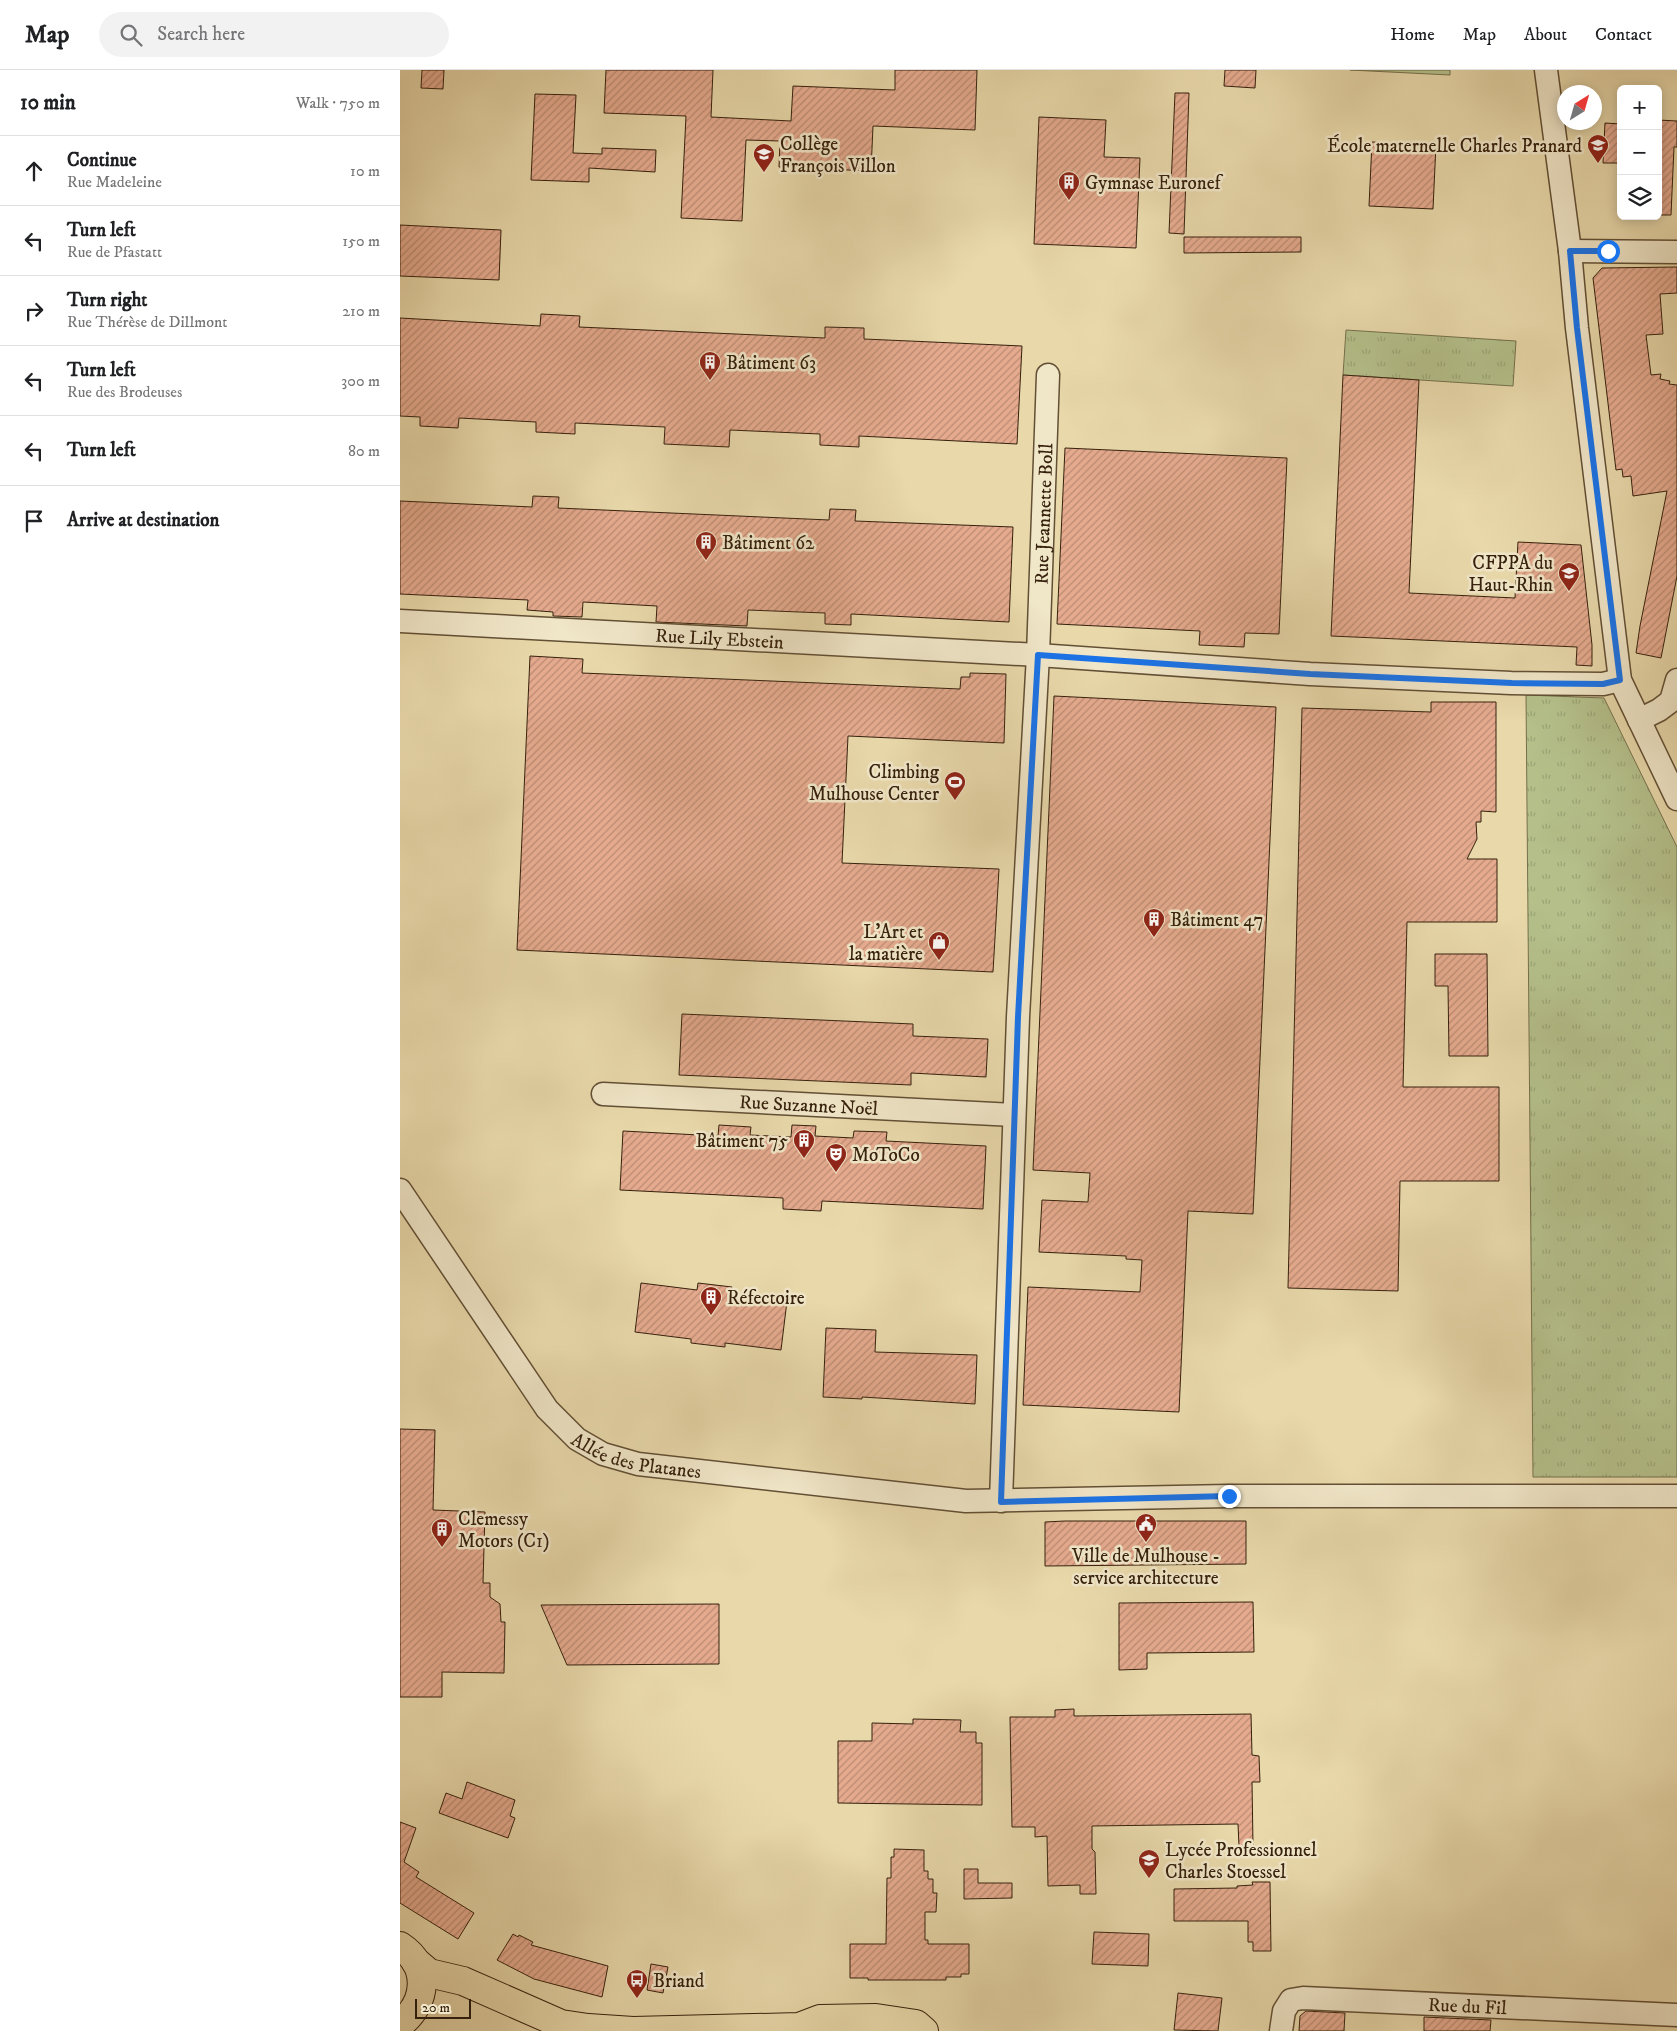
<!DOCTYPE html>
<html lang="en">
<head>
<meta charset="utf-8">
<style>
	body { margin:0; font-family:"IM FELL DW Pica",serif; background:#f2f2f2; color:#202124 }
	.controls { position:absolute; right:15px; top:15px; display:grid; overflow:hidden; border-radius:8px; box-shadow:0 2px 12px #0003 }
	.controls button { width:45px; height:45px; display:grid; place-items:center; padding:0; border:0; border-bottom:1px solid #e0e0e0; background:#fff; color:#202124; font:25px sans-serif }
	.compass { position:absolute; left:1157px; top:15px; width:45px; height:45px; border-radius:50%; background:#fff; box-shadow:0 2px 12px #0003; rotate:37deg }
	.scale { position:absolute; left:15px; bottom:12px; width:56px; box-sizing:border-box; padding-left:5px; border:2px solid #36210d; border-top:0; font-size:14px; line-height:18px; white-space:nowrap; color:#36210d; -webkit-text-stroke:4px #f0e6c8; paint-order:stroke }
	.stop { position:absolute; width:15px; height:15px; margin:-11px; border:4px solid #1a73e8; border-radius:50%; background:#fff }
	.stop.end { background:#1a73e8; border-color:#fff; box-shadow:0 1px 5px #0008 }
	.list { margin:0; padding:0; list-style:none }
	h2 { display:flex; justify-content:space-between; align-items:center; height:65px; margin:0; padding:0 20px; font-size:21px }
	h2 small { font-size:16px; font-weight:400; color:#757577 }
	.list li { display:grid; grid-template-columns:32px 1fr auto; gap:15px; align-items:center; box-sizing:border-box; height:70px; padding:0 20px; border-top:1px solid #e0e0e0 }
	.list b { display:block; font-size:19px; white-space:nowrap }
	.list p { margin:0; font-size:16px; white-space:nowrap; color:#757577 }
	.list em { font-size:16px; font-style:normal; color:#757577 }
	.icon { flex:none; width:28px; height:28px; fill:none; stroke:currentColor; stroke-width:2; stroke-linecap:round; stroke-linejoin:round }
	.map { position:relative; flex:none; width:1277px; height:1961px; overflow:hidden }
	header { display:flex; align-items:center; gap:30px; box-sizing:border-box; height:70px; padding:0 25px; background:#fff; border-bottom:1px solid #e0e0e0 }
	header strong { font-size:24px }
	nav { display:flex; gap:28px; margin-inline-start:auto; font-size:18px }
	.search { width:350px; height:45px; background:#f2f2f2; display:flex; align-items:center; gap:12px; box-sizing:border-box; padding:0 18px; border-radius:28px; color:#757577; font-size:19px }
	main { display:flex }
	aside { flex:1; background:#fff }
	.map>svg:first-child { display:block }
</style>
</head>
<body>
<header>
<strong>Map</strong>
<div class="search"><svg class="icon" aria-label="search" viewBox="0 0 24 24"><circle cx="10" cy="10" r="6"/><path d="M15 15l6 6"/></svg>Search here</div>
<nav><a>Home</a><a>Map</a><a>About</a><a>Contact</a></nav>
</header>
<main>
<aside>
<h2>10 min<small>Walk · 750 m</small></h2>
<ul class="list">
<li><svg class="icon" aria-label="ahead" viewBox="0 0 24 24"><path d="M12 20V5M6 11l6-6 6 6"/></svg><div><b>Continue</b><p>Rue Madeleine</p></div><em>10 m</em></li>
<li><svg class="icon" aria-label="left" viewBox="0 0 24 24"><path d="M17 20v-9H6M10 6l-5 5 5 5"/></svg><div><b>Turn left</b><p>Rue de Pfastatt</p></div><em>150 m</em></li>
<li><svg class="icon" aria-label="right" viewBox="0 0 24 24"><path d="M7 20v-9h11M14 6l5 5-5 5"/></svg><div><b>Turn right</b><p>Rue Thérèse de Dillmont</p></div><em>210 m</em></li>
<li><svg class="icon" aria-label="left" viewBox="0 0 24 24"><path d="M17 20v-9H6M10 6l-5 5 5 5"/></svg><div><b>Turn left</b><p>Rue des Brodeuses</p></div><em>300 m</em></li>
<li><svg class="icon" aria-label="left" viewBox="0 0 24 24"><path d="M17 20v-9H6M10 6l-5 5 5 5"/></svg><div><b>Turn left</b></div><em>80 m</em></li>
<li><svg class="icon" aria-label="arrive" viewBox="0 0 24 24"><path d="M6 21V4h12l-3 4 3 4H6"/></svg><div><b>Arrive at destination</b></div></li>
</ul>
</aside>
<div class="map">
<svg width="1277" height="1961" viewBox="0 0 1277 1961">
	<defs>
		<pattern id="grass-tufts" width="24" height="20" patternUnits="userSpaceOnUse" patternTransform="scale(1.25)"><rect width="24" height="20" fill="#b4bf8a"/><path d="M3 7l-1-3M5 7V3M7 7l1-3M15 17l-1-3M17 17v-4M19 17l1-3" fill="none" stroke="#9ba476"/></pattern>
		<pattern id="building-hatch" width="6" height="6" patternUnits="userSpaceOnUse" patternTransform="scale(1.25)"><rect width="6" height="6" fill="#e6ab8f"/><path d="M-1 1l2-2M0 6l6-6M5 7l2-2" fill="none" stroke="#bb8b73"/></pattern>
	</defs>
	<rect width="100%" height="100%" fill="#e8d8aa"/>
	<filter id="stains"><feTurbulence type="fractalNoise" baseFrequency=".004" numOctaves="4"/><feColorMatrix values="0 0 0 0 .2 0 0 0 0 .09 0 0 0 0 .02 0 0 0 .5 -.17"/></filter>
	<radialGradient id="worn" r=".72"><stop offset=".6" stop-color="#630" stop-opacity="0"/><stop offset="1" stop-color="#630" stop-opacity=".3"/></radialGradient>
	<g fill="url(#grass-tufts)" stroke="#75704c">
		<path d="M946 260 1116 271 1113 316 943 305Z"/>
		<path d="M1126 625 1204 628 1277 777V1407H1133Z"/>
	</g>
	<path fill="#b4bf8a" stroke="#75704c" d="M950 0H1050V5Z"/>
	<g fill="url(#building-hatch)" stroke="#36210d">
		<path d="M22 0H44L43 19 21 18Z"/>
		<path d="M206 0H313L311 47 391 51 393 16 495 20V0H577L575 60 473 56 471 101 379 97 380 71 346 70 342 151 281 148 286 46 204 43Z"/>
		<path d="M825 0H856L855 18 824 16Z"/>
		<path d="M775 23H789L784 164 769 163Z"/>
		<path d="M135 24 176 25 173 83 202 84V78L256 80 255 102 189 98V112L131 110Z"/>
		<path d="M639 47 706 50 704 87 740 88 736 178 634 174Z"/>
		<path d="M1258 50 1277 51V77H1274L1271 145H1258Z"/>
		<path d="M1205 53 1221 54V93H1203Z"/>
		<path d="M972 72 1036 74 1033 139 969 136Z"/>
		<path d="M0 155 101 160 99 210 0 206Z"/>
		<path d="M784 167H901V182L784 183Z"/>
		<path d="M1277 197V223L1260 224 1263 264 1246 265 1251 305 1261 304 1260 309 1270 311 1269 314 1277 315V506L1261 588 1236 583 1240 556 1267 421 1233 426 1231 406 1223 407 1222 399 1216 400 1193 208 1202 198Z"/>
		<path d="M141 244 180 246 179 257 425 268V257L464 258V269L622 276 617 374 459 366V377L420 375V364L330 360 329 377 264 374 265 357 175 353V364L136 362V352L59 348 58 358 20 356V347L0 346V248L140 256Z"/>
		<path d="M943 305 1019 310 1009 523 1115 528 1118 472 1181 475 1192 575V596L1176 595 1177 577 931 566Z"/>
		<path d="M665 378 887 388 879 564 845 563 844 577 799 575 800 561 657 554Z"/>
		<path d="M133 426 159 427 158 438 429 450 430 439 456 440 455 451 613 457 609 552 451 544V555L425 554V543L348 540 347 556 256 552 257 536 183 532 182 547 153 546V542L127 540 128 530 0 524V431L132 437Z"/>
		<path d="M130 586 183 589 182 603 560 619 561 607H570V603L606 604 604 673 448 666 442 793 599 799 593 902 117 880Z"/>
		<path d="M654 626 876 637 853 1144 788 1141 779 1342 623 1335 628 1217 740 1222 742 1190 726 1189V1186L639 1182 642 1130 688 1132 690 1103 633 1100Z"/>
		<path d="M1031 632H1096V742L1081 741V752H1076L1077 769 1067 789H1097V852H1007L1003 1017H1099V1111H1000L998 1221 888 1218 902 638 1031 642Z"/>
		<path d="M1035 884H1087L1088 986H1049L1048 916H1035Z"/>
		<path d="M282 944 513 954V966L588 969 586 1007 511 1003V1015L279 1005Z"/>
		<path d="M319 1055 351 1057 350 1065 391 1067 392 1055 416 1056 415 1066 453 1068 454 1061 487 1062 486 1071 586 1076 583 1139 422 1131 421 1141 383 1139V1128L220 1120 223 1061 318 1066Z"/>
		<path d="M241 1213 297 1220 298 1213 332 1217 331 1224 387 1231 381 1280 325 1273V1277L291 1273V1269L235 1262Z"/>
		<path d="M426 1258 476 1260 475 1282 577 1285 575 1334 462 1327V1329L423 1327Z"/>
		<path d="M0 1359 35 1360 33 1440 85 1442 83 1513H90V1527L100 1534 101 1552H105L104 1603 42 1602V1627H0Z"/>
		<path d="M665 1451H846V1494L645 1496V1452Z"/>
		<path d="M853 1532 854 1582 747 1583V1599L719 1600V1533Z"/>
		<path d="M319 1534V1594L167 1595 141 1535Z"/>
		<path d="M674 1639V1646L851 1644 852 1685 859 1686 860 1712H852L853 1776H839L838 1754 692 1756V1779L695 1782 696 1824H680V1815L648 1816 647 1766 635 1767V1757H612L610 1647H655V1640Z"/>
		<path d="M513 1649 561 1650 560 1662H576V1673H582V1735L438 1733V1671H472V1653L513 1654Z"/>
		<path d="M67 1712 115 1730 110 1746 115 1748 108 1768 39 1743 46 1723 62 1729Z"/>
		<path d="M0 1752 16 1758 4 1792 19 1802 16 1807 74 1843 58 1869 0 1833Z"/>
		<path d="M494 1779 524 1780V1801H528V1809H533V1823H537L536 1842H525V1870H528V1874H569V1904H561V1907H546V1910H468V1908H450V1874H486L487 1808H491V1787H494Z"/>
		<path d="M564 1799H578V1813H612V1828L564 1829Z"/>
		<path d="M852 1812H870L871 1881H853V1872H848V1851H774V1819L837 1818V1816L853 1815Z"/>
		<path d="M694 1862 749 1864 748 1896 692 1894Z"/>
		<path d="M113 1864 118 1867 119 1865 133 1872 131 1875 208 1896 202 1927 134 1909 97 1890Z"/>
		<path d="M251 1894 268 1897 263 1923 247 1920Z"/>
		<path d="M778 1923 822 1928 818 1961 774 1960Z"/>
		<path d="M906 1941 945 1943 944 1961H899L900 1946Z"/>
		<path d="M1024 1947 1091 1950 1090 1961H1024Z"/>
	</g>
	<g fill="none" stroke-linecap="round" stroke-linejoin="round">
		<g stroke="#624f34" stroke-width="25">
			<g id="minor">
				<path d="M1146 0 1170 181 1177 258 1220 610 1277 729"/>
				<path d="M1170 181 1277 182"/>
				<path id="s1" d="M0 551 638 585 910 604 1111 613 1203 614 1220 610"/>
				<path d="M1239 650 1259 640 1271 631 1277 610"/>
				<path id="s2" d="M203 1024 614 1045"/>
				<path id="s3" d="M0 1120 147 1339 177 1369 203 1384 238 1394 566 1431 829 1426H1277"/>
				<path id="s4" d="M601 1431 618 947 638 585 648 305"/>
				<path id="s5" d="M881 1961 884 1941 891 1930 903 1928 1277 1945"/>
			</g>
		</g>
		<g stroke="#36210d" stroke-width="30">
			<g id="major">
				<path d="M0 1876C31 1896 27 1933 0 1954"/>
				<path d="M16 1892 29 1903 63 1911 161 1954 188 1958 233 1961 399 1957 420 1949 476 1948 516 1954 524 1961"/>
			</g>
		</g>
		<use href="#minor" stroke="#f0e6c8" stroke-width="22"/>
		<use href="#major" stroke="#e8d8aa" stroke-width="28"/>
	</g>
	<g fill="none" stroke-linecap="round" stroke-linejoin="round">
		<path stroke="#1a73e8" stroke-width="6" d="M829 1426 601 1432 618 947 638 585 910 604 1112 613 1203 614 1220 610 1177 258 1170 181H1208"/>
	</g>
	<defs>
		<g id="school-pin" transform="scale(1.125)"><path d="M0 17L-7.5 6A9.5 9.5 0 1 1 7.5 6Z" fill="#8f2418" stroke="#f0e6c8"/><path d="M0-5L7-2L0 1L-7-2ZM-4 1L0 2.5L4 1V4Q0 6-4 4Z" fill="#fff"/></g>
		<g id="building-pin" transform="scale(1.125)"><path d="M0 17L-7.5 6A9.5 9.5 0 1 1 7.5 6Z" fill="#8f2418" stroke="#f0e6c8"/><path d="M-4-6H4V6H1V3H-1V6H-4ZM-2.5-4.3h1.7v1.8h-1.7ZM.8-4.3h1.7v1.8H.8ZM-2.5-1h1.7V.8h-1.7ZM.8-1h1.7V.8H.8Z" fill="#fff"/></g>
		<g id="university-pin" transform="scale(1.125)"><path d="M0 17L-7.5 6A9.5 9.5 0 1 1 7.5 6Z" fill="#8f2418" stroke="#f0e6c8"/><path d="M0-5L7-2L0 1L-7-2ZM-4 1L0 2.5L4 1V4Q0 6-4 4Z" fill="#fff"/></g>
		<g id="stadium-pin" transform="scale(1.125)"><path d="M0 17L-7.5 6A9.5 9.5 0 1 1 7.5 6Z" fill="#8f2418" stroke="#f0e6c8"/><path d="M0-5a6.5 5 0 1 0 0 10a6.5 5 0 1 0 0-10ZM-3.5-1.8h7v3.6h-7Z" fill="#fff"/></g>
		<g id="shop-pin" transform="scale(1.125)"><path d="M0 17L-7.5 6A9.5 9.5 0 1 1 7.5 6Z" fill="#8f2418" stroke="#f0e6c8"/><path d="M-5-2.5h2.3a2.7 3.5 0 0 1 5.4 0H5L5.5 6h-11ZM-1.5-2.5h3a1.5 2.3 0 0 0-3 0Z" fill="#fff"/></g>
		<g id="theatre-pin" transform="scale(1.125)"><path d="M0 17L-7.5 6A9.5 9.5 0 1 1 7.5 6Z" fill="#8f2418" stroke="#f0e6c8"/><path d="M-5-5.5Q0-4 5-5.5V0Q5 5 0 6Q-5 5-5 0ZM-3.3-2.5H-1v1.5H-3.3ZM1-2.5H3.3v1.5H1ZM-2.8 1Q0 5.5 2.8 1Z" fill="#fff"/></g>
		<g id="civic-pin" transform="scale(1.125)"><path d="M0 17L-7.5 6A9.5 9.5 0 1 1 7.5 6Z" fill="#8f2418" stroke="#f0e6c8"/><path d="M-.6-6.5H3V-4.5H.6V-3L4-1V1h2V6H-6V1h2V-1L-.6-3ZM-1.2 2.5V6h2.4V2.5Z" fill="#fff"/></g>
		<g id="bus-pin" transform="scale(1.125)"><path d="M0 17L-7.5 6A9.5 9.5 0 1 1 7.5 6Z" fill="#8f2418" stroke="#f0e6c8"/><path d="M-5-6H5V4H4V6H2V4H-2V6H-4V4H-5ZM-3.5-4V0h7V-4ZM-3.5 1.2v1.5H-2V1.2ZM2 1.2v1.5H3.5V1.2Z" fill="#fff"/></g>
	</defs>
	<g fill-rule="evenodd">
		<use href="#school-pin" x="1198" y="75"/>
		<use href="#school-pin" x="364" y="84"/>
		<use href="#building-pin" x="669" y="112"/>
		<use href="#building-pin" x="310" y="292"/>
		<use href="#building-pin" x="306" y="472"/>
		<use href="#university-pin" x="1169" y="503"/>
		<use href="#stadium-pin" x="555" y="712"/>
		<use href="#building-pin" x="754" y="849"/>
		<use href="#shop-pin" x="539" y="872"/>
		<use href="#building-pin" x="404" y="1070"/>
		<use href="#theatre-pin" x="436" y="1084"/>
		<use href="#building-pin" x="311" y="1227"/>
		<use href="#civic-pin" x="746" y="1454"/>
		<use href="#building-pin" x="42" y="1459"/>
		<use href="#school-pin" x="749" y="1790"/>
		<use href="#bus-pin" x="237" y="1910"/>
	</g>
	<g text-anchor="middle" stroke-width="5" stroke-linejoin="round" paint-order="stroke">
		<g font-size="19" fill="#36210d" stroke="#f0e6c8" text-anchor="start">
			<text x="380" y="80">Collège<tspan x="380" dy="22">François Villon</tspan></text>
			<text x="1182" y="82" text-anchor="end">École maternelle Charles Pranard</text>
			<text x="685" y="119">Gymnase Euronef</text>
			<text x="326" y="299">Bâtiment 63</text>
			<text x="322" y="479">Bâtiment 62</text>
			<text x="1153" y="499" text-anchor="end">CFPPA du<tspan x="1153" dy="22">Haut-Rhin</tspan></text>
			<text x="539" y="708" text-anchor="end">Climbing<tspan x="539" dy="22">Mulhouse Center</tspan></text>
			<text x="770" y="856">Bâtiment 47</text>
			<text x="523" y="868" text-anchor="end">L'Art et<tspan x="523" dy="22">la matière</tspan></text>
			<text x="388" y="1077" text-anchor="end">Bâtiment 75</text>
			<text x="452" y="1091">MoToCo</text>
			<text x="327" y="1234">Réfectoire</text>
			<text x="58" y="1455">Clemessy<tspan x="58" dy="22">Motors (C1)</tspan></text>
			<text x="746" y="1492" text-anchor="middle">Ville de Mulhouse -<tspan x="746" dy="22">service architecture</tspan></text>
			<text x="765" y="1786">Lycée Professionnel<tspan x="765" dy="22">Charles Stoessel</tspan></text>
			<text x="253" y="1917">Briand</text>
		</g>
		<g font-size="19" fill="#36210d" stroke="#f0e6c8">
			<text dy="7" stroke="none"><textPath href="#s4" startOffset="988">Rue Jeannette Boll</textPath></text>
			<text dy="7" stroke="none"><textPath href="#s1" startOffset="320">Rue Lily Ebstein</textPath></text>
			<text dy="7" stroke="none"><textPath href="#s2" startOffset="206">Rue Suzanne Noël</textPath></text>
			<text dy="7" stroke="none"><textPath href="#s3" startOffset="369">Allée des Platanes</textPath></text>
			<text dy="7" stroke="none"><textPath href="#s5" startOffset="210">Rue du Fil</textPath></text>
		</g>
	</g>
	<rect width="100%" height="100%" filter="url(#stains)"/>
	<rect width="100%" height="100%" fill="url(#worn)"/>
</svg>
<div class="controls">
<button>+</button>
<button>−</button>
<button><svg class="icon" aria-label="layers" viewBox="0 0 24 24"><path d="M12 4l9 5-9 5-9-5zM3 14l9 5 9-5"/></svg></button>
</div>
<svg class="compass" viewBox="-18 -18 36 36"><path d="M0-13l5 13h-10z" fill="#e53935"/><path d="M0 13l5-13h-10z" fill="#757577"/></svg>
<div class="scale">20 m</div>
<div class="stop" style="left:1208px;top:181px"></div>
<div class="stop end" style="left:829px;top:1426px"></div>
</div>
</main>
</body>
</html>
